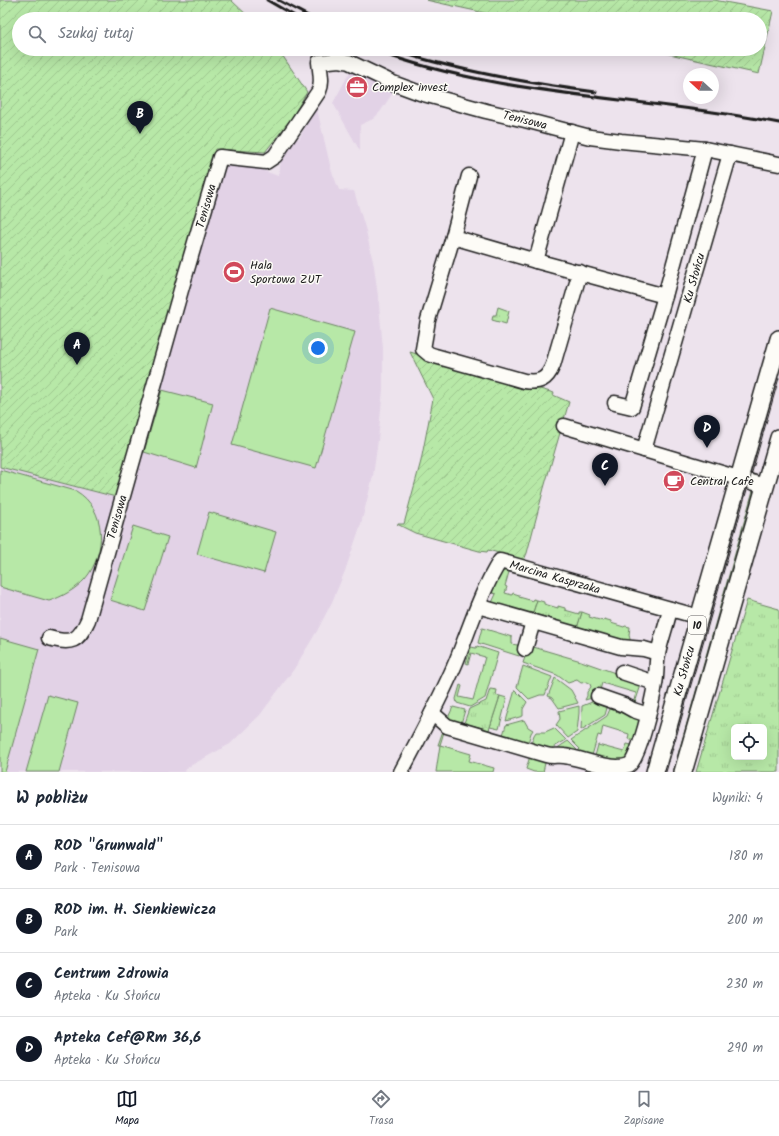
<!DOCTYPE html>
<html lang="pl">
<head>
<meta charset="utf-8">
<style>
	body { margin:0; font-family:Kalam,sans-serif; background:#f2f2f3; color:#1f2937 }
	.controls { position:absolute; right:12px; bottom:12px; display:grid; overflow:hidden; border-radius:6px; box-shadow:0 4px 16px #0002 }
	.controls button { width:36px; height:36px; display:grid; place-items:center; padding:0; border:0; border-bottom:1px solid #e0e1e3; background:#fff; color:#1f2937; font:20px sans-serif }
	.compass { position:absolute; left:683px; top:68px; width:36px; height:36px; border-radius:50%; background:#fff; box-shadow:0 4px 16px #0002; rotate:291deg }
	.you { position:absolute; left:318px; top:348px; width:14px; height:14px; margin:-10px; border:3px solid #fff; border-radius:50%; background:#1a73e8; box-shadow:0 0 0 6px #1a73e833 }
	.badge { display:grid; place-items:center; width:26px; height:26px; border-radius:50%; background:#111827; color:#fff; font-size:13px; font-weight:700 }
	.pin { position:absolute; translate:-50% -33px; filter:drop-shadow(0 1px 2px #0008) }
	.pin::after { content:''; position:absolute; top:21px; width:14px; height:12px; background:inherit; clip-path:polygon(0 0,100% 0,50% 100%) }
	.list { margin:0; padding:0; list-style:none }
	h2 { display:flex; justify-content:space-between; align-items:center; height:52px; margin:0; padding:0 16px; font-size:17px }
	h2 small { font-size:13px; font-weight:400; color:#747a83 }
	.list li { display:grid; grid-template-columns:26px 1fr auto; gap:12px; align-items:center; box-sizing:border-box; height:64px; padding:0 16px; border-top:1px solid #e0e1e3 }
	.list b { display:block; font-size:15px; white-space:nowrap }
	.list p { margin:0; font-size:13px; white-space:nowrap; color:#747a83 }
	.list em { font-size:13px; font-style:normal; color:#747a83 }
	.icon { flex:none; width:22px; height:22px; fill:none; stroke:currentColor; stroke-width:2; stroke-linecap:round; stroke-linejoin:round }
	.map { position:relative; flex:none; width:779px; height:772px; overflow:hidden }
	.search { position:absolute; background:#fff; box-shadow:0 4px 16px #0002; left:12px; right:12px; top:12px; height:44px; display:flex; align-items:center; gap:10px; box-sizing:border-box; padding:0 14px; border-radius:22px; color:#747a83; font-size:15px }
	.sheet { height:308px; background:#fff }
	nav { display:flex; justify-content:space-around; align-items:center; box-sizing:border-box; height:56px; border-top:1px solid #e0e1e3; background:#fff; font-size:11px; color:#747a83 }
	nav a { display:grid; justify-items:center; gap:2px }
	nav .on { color:#111827 }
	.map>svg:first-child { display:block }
</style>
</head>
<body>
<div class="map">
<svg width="779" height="772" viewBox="0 0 779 772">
	<defs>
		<pattern id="park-tufts" width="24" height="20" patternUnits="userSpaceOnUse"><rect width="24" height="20" fill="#b7e8a7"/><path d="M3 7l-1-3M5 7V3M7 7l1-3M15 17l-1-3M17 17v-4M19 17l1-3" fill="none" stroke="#9dc68f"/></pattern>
		<pattern id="garden-furrows" width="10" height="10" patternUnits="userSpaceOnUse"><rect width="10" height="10" fill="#b7e8a7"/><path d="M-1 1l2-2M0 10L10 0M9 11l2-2" fill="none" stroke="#9dc68f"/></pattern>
	</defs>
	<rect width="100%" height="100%" fill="#ede3ed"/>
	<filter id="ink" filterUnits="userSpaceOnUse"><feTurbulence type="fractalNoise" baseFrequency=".025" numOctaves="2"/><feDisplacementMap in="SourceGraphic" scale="8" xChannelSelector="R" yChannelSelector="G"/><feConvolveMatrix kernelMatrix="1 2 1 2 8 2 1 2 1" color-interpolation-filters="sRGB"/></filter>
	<g filter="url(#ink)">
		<g fill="#e2d2e6">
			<path d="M352 68 396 88 380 112 373 119 360 125V151L333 103Z"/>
			<path d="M316 105 331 169 339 190 354 191 366 231 374 266 379 304 383 349V390L378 440 373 476 361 524 345 571 332 602 317 631 294 669 260 715 230 744 188 767 184 772H0V467L116 497 222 166 227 164 259 169 278 176 282 157 295 137 299 139Z"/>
		</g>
		<g fill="#b7e8a7" stroke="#6a8262">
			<path d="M270 308 355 332 316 468 232 445Z"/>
			<path d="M162 390 213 403 196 468 144 452Z"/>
			<path d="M0 470 76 491C107 509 107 553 85 579 76 589 62 597 49 601L0 587Z"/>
			<path d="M754 487 756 488 678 772H673Z"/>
			<path d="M209 512 276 532 264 573 197 554Z"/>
			<path d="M133 526 168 537 145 611 110 600Z"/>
			<path d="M504 571 509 572 505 586 507 587 505 593 512 595 513 593 519 595V597L533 601V599L537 600 531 619 490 607 496 594 490 592 500 574Z"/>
			<path d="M582 612 590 615 589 617 603 621 604 619 611 621V623L624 627 625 626 630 627 629 635 631 643 576 631Z"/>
			<path d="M482 628 512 637V644L522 646 519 656 478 643Z"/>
			<path d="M0 638 39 649 5 772H0Z"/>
			<path d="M477 646 498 653 485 698 470 707 457 703 456 699 460 685 462 686 459 697 473 700 485 657 471 653 468 664 466 663 471 647 476 648Z"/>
			<path d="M530 646 581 661 618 674 641 685 633 709V704L636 693 602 683 596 704 607 708 605 715 581 730 582 706 592 702V698L585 700 587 696V692L591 687 590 684 587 682 581 683 577 680 568 683 557 675 523 663 528 648Z"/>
			<path d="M523 666 552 677 545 695H540L529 699 517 687Z"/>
			<path d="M555 678 571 690 578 703 559 708 552 698 548 696Z"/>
			<path d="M515 690 527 702 523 709V716L506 721Z"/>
			<path d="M48 695 78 703 59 772H26Z"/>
			<path d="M500 696 507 698 499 729 490 727Z"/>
			<path d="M579 706V713L577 732 568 738 556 725 560 719 559 711Z"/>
			<path d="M453 707 465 710 460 727 447 720Z"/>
			<path d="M610 709 640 719 634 741 628 739 629 734 603 726 601 736 598 735 591 759 553 751 568 741 578 751 580 749 571 740 607 716Z"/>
			<path d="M524 720 528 727 533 730 531 733 527 746 506 740 503 735 506 725Z"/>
			<path d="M444 728 453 735 444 732 440 745 471 754 469 761 494 768 493 772H436L440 745H438Z"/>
			<path d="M554 728 566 740 549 750 530 747 534 735 536 732H545Z"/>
			<path d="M627 744 636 746 631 760H594L598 745 624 752Z"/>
			<path d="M531 753 545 761V763L543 772H534L526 769Z"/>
		</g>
		<g fill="url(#park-tufts)" stroke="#6a8262" fill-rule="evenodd">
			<path d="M498 307 509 311 506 324 492 320 493 315H496Z"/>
			<path d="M537 600 544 602V604L558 608V606L565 608V610L579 614V612H582L576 631 531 619Z"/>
			<path d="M747 600 779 609V772H696ZM734 727H764V757H734Z"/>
			<path d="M490 689 497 690 496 695 500 696 489 730 464 723 469 709 486 701Z"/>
		</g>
		<g fill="url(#garden-furrows)" stroke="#6a8262">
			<path d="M0 0H231L251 19H19V49H278L307 92 291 119 265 152 215 149 182 262 116 497 0 467Z"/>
			<path d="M426 0H714L773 11 759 74 647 49H760V19H512Z"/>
			<path d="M410 352 554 393 553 395 569 402 544 488 527 553 524 560 488 550 487 552 479 551 415 533 397 524H404L421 461 433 399Z"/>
		</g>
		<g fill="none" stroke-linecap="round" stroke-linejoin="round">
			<g stroke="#1c1c1c" stroke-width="17">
				<g id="minor">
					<path d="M469 176 453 237 536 261 572 132"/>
					<path d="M453 237 428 320 423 349 429 354 435 356 524 381C540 383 547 380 553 365L580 272"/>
					<path d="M536 261 665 296 705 149"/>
					<path d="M615 403 632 407 665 296"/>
					<path d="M564 426 765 486"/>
					<path d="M644 450 730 154"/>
					<path d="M478 606 621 647 644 649 658 653"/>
					<path d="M49 638C72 644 78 642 88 620L181 290 220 157 266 162 275 156 319 91C323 82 320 72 319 62L339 60 349 62 393 83 420 93 486 111 525 120 590 137 621 141 705 149 779 164"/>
					<path d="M525 649 533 622"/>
					<path d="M622 672 655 683"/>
					<path d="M598 696 624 705 633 710 648 715"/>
					<path d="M432 713 447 726 546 755C553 757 557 755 564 756 582 758 612 772 629 765 639 759 653 698 655 684 657 674 656 664 658 654 661 639 667 624 670 609"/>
					<path d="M401 772C420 736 440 700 456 662 470 628 480 593 500 561L699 617"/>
				</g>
			</g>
			<g stroke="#1c1c1c" stroke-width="20">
				<g id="major">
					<path d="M655 772 779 339"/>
					<path d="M683 772 779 438"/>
				</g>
			</g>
			<use href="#minor" stroke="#fdfcf7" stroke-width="14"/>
			<use href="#major" stroke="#fdfcf7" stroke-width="17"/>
			<path stroke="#1c1c1c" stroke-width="1" d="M666 772 779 378"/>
			<g stroke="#1c1c1c" stroke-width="3">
				<path d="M267 0 300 19"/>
				<path d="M278 0 314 19"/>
				<path d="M371 49C502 98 643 96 779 123"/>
				<path d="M390 49C457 71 526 83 596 92"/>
			</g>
		</g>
	</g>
	<defs>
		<g id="office-disc" transform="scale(1.15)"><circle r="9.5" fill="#d1495b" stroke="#fdfcf7"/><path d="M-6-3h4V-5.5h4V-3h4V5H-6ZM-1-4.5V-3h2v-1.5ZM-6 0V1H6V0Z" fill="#fff"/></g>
		<g id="stadium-disc" transform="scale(1.15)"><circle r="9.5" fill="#d1495b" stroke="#fdfcf7"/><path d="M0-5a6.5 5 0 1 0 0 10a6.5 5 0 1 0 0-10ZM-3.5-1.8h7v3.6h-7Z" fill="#fff"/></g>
		<g id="cafe-disc" transform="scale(1.15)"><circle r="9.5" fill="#d1495b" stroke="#fdfcf7"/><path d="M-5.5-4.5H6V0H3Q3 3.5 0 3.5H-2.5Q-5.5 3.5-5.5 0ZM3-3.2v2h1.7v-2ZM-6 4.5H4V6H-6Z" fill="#fff"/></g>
	</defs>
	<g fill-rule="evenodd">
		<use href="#office-disc" x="357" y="87"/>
		<use href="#stadium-disc" x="234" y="272"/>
		<use href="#cafe-disc" x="674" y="481"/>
	</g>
	<g text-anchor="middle" stroke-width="3" stroke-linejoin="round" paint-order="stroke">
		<rect fill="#fdfcf7" stroke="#605f5e" stroke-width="1" x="688" y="616" width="18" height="18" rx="3"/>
		<g font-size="11" font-weight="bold" fill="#1c1c1c">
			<text x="697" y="629">10</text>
		</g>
		<g font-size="12" fill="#1c1c1c" stroke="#fdfcf7" text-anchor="start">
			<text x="372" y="91">Complex invest</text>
			<text x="250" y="269">Hala<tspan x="250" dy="14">Sportowa ZUT</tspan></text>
			<text x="690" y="485">Central Cafe</text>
		</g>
		<g font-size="12" fill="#1c1c1c" stroke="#fdfcf7">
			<text transform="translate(525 120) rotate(14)" y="4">Tenisowa</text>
			<text transform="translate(206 206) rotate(-74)" y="4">Tenisowa</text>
			<text transform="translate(694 278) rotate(-74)" y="4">Ku Słońcu</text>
			<text transform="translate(117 517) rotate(-74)" y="4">Tenisowa</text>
			<text transform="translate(555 577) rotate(16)" y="4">Marcina Kasprzaka</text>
			<text transform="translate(684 671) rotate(-74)" y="4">Ku Słońcu</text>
		</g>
	</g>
</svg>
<div class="controls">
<button><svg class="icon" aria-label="locate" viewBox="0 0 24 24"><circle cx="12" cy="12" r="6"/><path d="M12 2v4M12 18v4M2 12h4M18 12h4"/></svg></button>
</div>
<svg class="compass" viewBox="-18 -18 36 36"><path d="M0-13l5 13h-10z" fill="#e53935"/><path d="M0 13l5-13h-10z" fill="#747a83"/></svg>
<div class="you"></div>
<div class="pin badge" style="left:77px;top:365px">A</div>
<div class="pin badge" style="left:140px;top:134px">B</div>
<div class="pin badge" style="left:605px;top:486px">C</div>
<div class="pin badge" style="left:707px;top:448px">D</div>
<div class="search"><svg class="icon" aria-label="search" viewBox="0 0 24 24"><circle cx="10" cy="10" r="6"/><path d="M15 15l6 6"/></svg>Szukaj tutaj</div>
</div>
<section class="sheet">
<h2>W pobliżu<small>Wyniki: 4</small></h2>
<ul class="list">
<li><span class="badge">A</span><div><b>ROD &quot;Grunwald&quot;</b><p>Park · Tenisowa</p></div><em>180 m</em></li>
<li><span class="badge">B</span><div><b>ROD im. H. Sienkiewicza</b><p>Park</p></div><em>200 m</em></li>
<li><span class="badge">C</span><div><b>Centrum Zdrowia</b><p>Apteka · Ku Słońcu</p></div><em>230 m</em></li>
<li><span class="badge">D</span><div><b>Apteka Cef@Rm 36,6</b><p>Apteka · Ku Słońcu</p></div><em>290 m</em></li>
</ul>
</section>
<nav>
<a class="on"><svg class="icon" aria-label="map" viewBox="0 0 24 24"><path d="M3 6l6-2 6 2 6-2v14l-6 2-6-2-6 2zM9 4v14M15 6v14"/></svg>Mapa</a>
<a><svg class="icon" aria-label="directions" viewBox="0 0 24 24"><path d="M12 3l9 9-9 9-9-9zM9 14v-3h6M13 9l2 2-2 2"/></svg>Trasa</a>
<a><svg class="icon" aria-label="saved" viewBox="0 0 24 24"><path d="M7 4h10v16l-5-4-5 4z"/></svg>Zapisane</a>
</nav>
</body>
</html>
